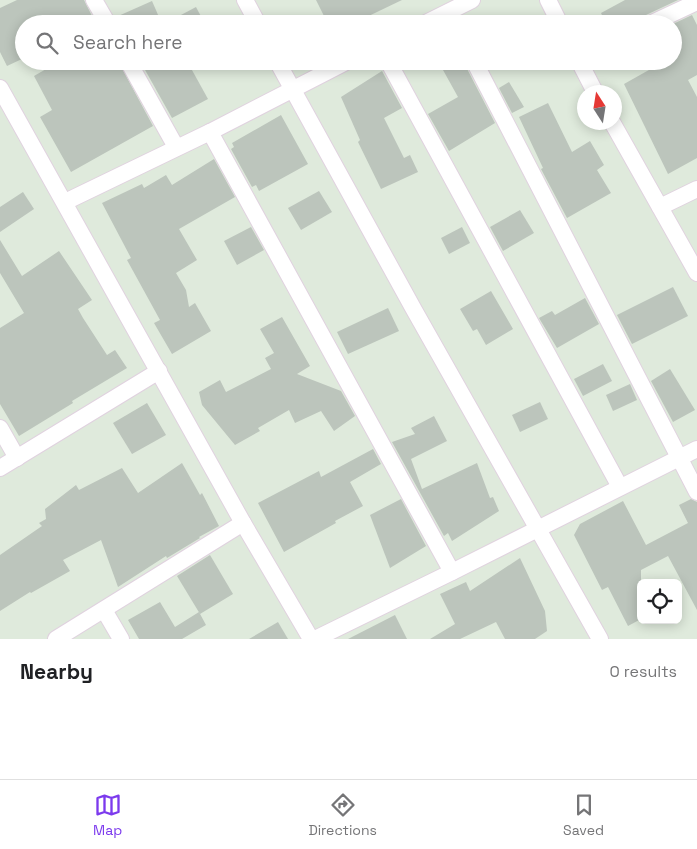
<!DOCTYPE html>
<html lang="en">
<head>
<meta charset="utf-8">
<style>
	body { margin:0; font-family:"Space Grotesk",sans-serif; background:#f6f6f6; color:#202124 }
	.controls { position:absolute; right:15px; bottom:15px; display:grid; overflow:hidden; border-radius:8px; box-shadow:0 2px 12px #0003 }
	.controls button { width:45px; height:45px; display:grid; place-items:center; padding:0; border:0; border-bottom:1px solid #e0e0e0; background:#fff; color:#202124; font:25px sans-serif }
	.compass { position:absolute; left:577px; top:85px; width:45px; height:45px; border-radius:50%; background:#fff; box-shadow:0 2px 12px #0003; rotate:348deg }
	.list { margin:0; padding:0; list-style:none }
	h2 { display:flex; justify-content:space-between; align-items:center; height:65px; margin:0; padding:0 20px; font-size:21px }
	h2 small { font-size:16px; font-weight:400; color:#757577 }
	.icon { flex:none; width:28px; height:28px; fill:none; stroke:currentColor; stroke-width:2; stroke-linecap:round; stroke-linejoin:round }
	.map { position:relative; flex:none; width:697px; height:639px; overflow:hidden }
	.search { position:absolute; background:#fff; box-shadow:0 2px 12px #0003; left:15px; right:15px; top:15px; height:55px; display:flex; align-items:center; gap:12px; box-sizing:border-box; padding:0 18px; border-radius:28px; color:#757577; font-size:19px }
	.sheet { height:140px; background:#fff }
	nav { display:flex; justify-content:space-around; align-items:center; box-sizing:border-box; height:70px; border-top:1px solid #e0e0e0; background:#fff; font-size:14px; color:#757577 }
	nav a { display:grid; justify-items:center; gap:2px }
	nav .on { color:#7c3aed }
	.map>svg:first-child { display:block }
</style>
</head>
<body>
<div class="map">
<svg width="697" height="639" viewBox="0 0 697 639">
	<rect width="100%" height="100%" fill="#dfeadc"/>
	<g fill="#bcc5bc">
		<path d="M17 0H84L96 24H24V58L7 66 0 52V8Z"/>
		<path d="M316 0H402L352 24H328Z"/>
		<path d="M625 0H678L646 15 642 19 640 24H606L601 13Z"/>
		<path d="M152 1 162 24H118L116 17Z"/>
		<path d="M196 7 205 24H164Z"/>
		<path d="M692 15 697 25V75L688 80 697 97V158L668 174 624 84 656 66 653 61H673V24Z"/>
		<path d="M60 61H118L153 126 71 172 40 117 52 110 34 76Z"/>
		<path d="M140 61H187L208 99 172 118Z"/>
		<path d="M438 61H463L495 123 449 151 428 114 458 97Z"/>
		<path d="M382 71 402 108 384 118 404 158 410 155 418 172 381 189 358 142 360 140 341 97Z"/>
		<path d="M509 82 524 107 512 113 499 88Z"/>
		<path d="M548 103 572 152 590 141 604 165 597 170 611 193 567 218 541 169 543 168 519 117Z"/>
		<path d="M281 115 308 164 259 191 256 185 252 187 231 149 234 147 232 143Z"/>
		<path d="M214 159 235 197 179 229 197 260 176 273 186 290 189 307 195 303 211 331 172 354 154 323 160 320 127 260 131 258 102 203 142 184 144 188 166 175 172 185Z"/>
		<path d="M319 191 332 212 301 230 288 208Z"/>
		<path d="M23 192 34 209 0 232V207Z"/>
		<path d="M520 210 534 233 503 251 490 227Z"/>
		<path d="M251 227 264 250 237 265 224 241Z"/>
		<path d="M462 227 470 243 449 254 441 238Z"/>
		<path d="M0 240 22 276 59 251 92 300 78 309 83 318 107 355 115 350 127 368 72 401 73 403 19 436 0 404V328L24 313 0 273Z"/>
		<path d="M673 287 688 316 632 344 617 315Z"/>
		<path d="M491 291 513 329 486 345 477 329 473 331 460 309Z"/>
		<path d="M585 298 599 324 557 348 539 318 552 311 555 315Z"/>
		<path d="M388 308 399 331 348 354 337 332Z"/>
		<path d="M282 317 310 366 297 374 341 391 355 416 334 431 321 411 295 423 289 410 258 428 260 431 235 445 202 405 199 392 220 380 226 392 271 369 265 358 274 353 260 329Z"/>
		<path d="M603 364 612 381 583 396 574 379Z"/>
		<path d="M670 369 695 410 673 422 651 381Z"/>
		<path d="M630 384 637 400 613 411 606 395Z"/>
		<path d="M540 402 548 419 520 432 512 415Z"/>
		<path d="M147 403 166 435 132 454 113 423Z"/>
		<path d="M434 416 447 441 411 459 422 489 477 463 490 498 493 497 499 511 452 541 448 533 444 536 392 442 415 434 411 428Z"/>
		<path d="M373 449 381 464 350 482 363 506 335 521 336 523 284 552 258 503 319 471 321 477Z"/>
		<path d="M182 463 200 495 202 493 219 526 199 537 200 538 167 558 166 556 118 587 101 540 63 560 70 571 31 593 30 592 0 611V555L42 526 39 523 46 519 45 509 76 485 79 490 122 468 138 493Z"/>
		<path d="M401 499 426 546 390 568 370 515Z"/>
		<path d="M691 499 697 502V610L668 556 641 570V619L628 626 608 587 602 590 574 535 580 524 623 501 646 545 688 523 679 505Z"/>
		<path d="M210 555 233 594 200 614 177 576Z"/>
		<path d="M520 558 545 611 547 631 535 639H505L496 622 460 639H430L455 624 440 594 466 582 470 591Z"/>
		<path d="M160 602 175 627 199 612 206 625 182 639H139L128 620Z"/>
		<path d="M395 615 407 639H348Z"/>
		<path d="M278 622 288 639H249Z"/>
	</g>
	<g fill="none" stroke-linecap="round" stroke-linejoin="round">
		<g stroke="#e0d2df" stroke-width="18">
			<g id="minor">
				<path d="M94 0 108 24"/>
				<path d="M245 0 258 24"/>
				<path d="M548 0 560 24"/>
				<path d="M424 24 472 0"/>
				<path d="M650 24 697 2"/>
				<path d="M128 61 176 147"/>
				<path d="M277 61 413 308 600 639"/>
				<path d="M388 61 620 487"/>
				<path d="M474 61 697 492"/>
				<path d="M579 61 595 92"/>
				<path d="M0 88 243 523 311 639"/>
				<path d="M612 122 697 273"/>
				<path d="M210 132 452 572"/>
				<path d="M65 202 210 132 348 61"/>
				<path d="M660 207 697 189"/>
				<path d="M0 428 17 458"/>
				<path d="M0 468 159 371"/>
				<path d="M104 610 121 639"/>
				<path d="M56 639 243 523"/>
				<path d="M315 639 452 572 697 449"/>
			</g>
		</g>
		<use href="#minor" stroke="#fff" stroke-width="16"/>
	</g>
</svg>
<div class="controls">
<button><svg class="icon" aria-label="locate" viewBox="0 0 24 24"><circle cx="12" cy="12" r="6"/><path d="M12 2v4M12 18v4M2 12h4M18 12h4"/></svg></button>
</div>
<svg class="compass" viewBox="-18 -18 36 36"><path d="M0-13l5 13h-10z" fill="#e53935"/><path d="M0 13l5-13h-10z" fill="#757577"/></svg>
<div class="search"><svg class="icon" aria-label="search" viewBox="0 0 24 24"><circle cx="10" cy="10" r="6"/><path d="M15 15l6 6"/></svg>Search here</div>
</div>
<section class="sheet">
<h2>Nearby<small>0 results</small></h2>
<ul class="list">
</ul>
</section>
<nav>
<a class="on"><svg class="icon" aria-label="map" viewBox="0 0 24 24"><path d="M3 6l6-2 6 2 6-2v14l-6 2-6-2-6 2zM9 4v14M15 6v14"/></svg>Map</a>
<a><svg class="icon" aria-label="directions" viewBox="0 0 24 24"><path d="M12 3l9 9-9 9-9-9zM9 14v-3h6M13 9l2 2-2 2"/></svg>Directions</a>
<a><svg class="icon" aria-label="saved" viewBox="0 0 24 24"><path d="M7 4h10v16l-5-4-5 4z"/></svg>Saved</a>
</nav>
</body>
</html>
